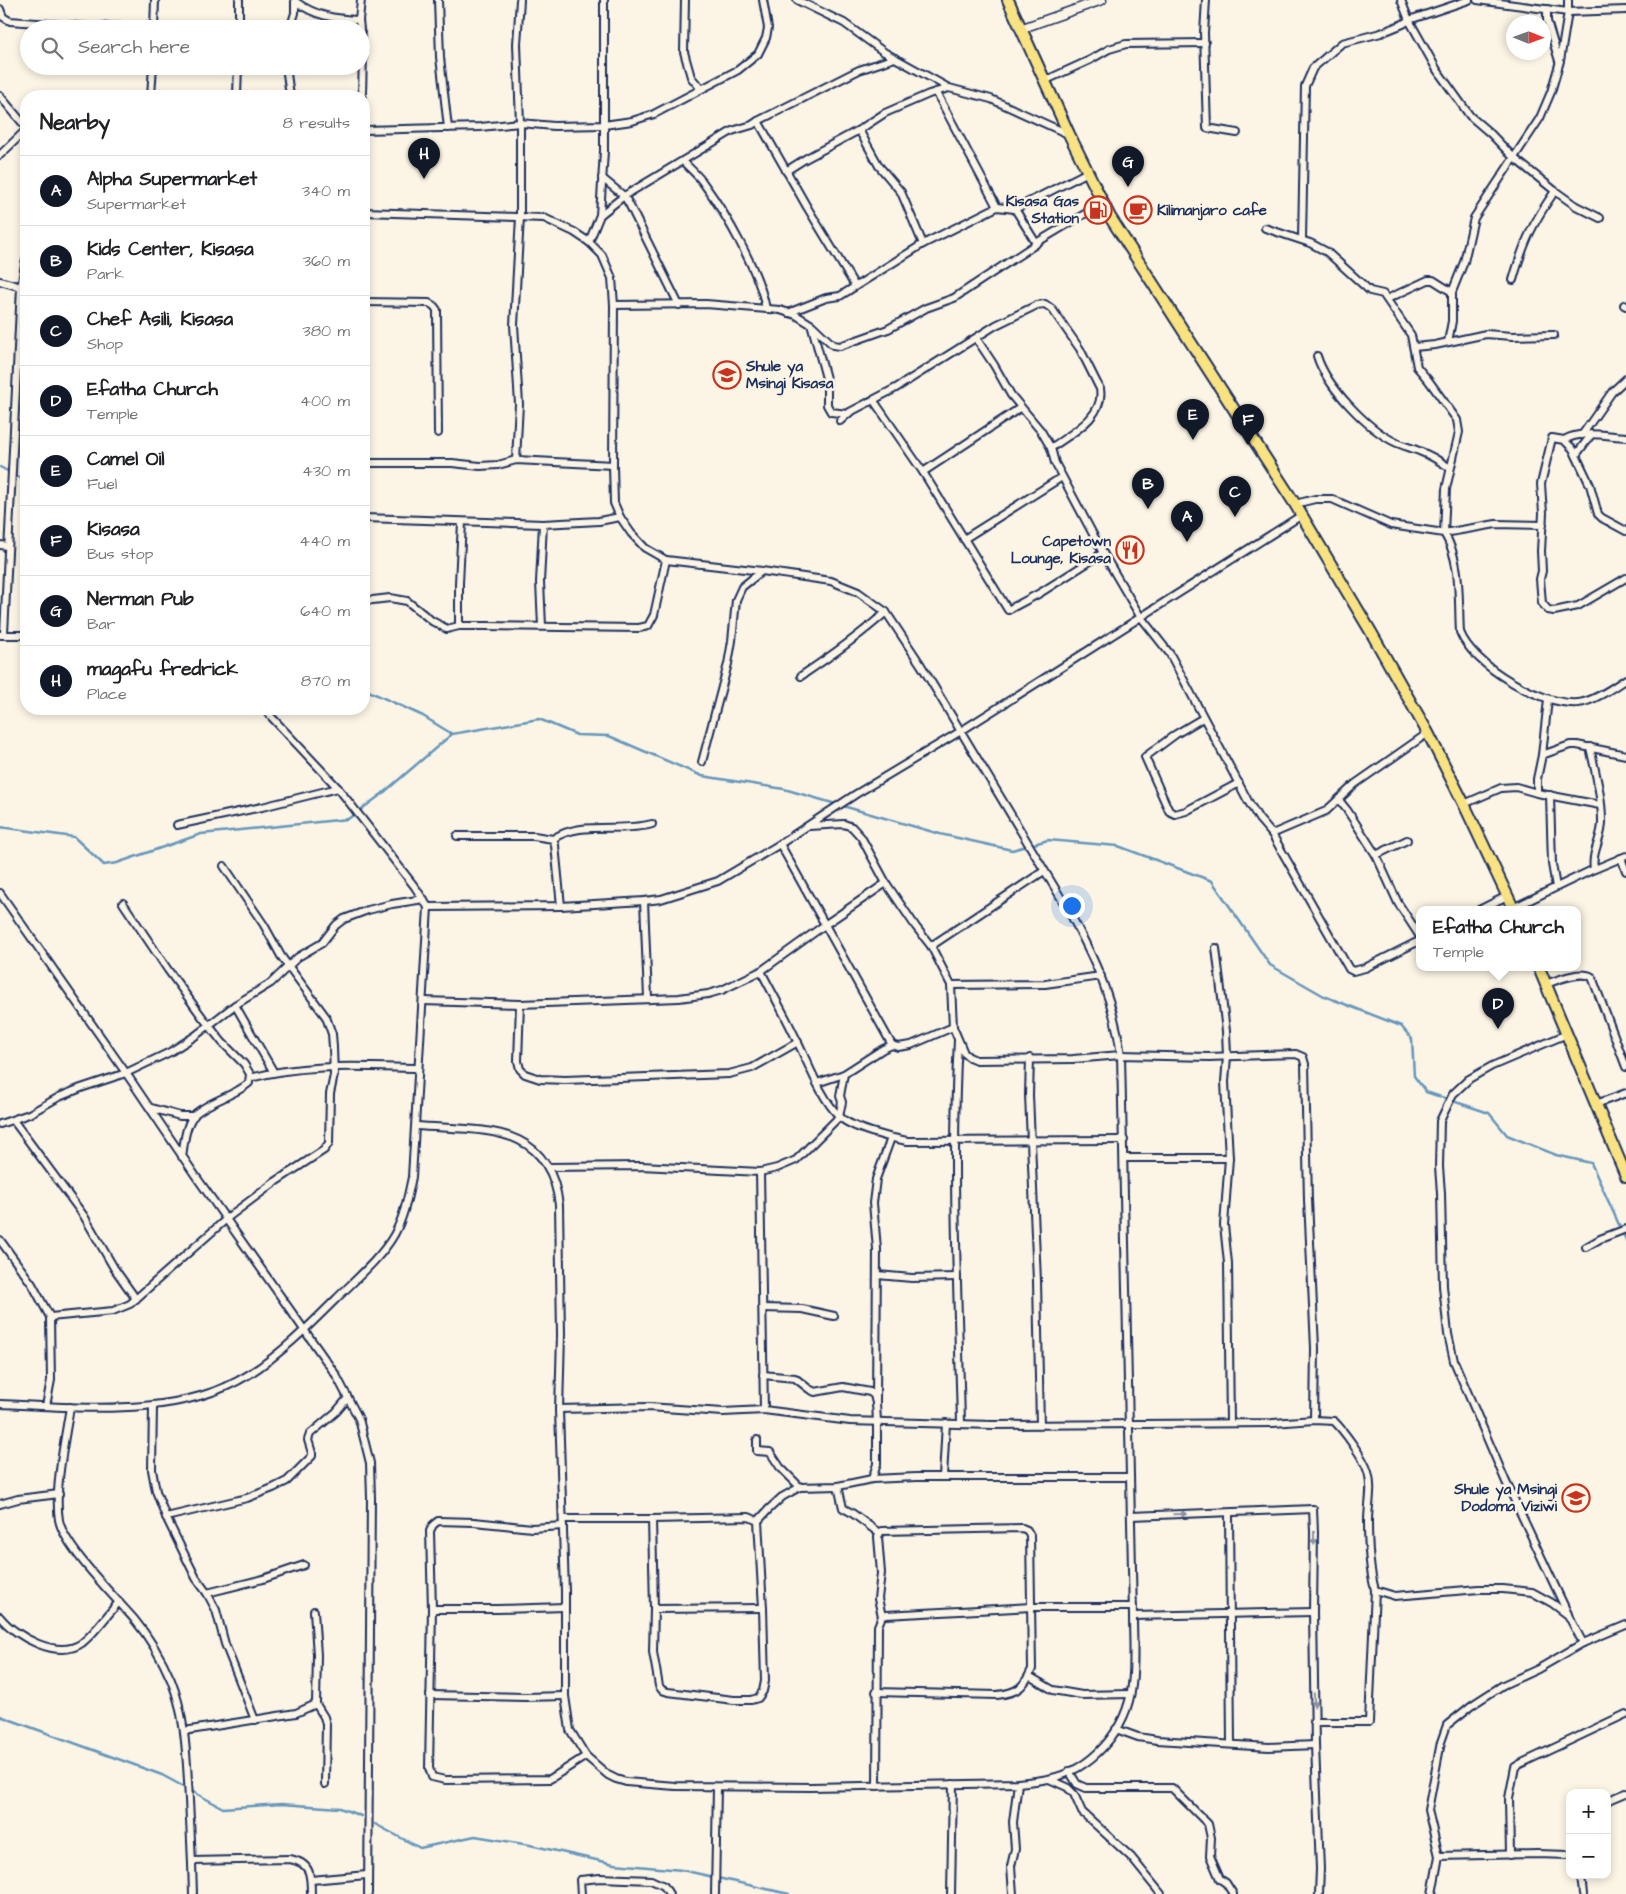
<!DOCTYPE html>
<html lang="en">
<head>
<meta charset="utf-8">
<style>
	body { margin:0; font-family:"Architects Daughter",sans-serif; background:#f2f2f2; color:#202124 }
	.controls { position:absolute; right:15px; bottom:15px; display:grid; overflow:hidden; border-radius:10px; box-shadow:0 2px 8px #0003 }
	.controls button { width:45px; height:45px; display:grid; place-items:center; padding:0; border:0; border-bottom:1px solid #e0e0e0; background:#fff; color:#202124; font:25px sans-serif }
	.compass { position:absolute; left:1506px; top:15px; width:45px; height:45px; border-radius:50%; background:#fff; box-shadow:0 2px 8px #0003; rotate:91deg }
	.you { position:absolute; left:1071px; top:905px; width:18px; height:18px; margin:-12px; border:4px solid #fff; border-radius:50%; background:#1a73e8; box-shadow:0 0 0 8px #1a73e833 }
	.badge { display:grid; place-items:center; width:32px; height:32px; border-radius:50%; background:#111827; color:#fff; font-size:16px; font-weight:700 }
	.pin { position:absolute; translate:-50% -41px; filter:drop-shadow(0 1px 2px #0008) }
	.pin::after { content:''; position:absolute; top:26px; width:18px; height:15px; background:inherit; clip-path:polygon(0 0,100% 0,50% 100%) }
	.popup { position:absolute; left:1416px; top:906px; width:165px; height:65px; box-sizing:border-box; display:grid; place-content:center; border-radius:10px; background:#fff; filter:drop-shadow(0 1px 4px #0005); font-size:16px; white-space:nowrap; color:#757577 }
	.popup b { font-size:19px; color:#202124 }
	.popup::after { content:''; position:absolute; left:50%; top:100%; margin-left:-10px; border:10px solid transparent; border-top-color:#fff }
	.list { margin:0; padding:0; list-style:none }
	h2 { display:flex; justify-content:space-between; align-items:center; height:65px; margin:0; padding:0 20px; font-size:21px }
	h2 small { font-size:16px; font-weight:400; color:#757577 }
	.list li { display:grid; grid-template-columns:32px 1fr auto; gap:15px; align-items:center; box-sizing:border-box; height:70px; padding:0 20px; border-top:1px solid #e0e0e0 }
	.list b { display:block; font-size:19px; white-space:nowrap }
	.list p { margin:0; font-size:16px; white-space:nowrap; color:#757577 }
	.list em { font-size:16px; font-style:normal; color:#757577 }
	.icon { flex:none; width:28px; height:28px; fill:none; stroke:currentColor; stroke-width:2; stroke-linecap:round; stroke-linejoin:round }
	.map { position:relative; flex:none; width:1626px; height:1894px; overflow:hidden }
	.search { position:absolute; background:#fff; box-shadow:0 2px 8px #0003; left:20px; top:20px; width:350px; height:55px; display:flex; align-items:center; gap:12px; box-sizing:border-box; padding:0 18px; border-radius:28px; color:#757577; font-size:19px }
	.panel { position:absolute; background:#fff; box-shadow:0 2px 8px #0003; left:20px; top:90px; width:350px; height:625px; border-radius:20px }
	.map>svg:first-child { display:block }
</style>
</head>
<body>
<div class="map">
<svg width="1626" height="1894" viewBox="0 0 1626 1894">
	<rect width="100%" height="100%" fill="#fcf5e5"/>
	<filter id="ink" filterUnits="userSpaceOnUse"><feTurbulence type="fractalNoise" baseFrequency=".02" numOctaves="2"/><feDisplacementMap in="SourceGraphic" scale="10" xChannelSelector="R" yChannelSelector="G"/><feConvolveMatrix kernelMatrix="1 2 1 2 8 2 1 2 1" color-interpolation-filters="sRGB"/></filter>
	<g filter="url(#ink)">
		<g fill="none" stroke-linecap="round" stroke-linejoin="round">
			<g stroke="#6596bc" stroke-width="2.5">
				<path d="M0 467 26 481"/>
				<path d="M364 689 423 716 452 734"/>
				<path d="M0 827 74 837 104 865 117 863 201 834 348 819 382 794 452 734 539 719 577 735 609 736 702 776 784 789 940 834 1012 850 1048 840 1118 846 1212 881 1270 965 1324 996 1401 1026 1412 1039 1414 1076 1426 1092 1489 1113 1507 1135 1556 1155 1591 1163 1626 1240"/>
				<path d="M0 1716 162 1775 223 1808 281 1804 340 1808 361 1816"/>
				<path d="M375 1824 420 1848 475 1836 530 1845 614 1864 682 1870 789 1894"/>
			</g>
			<g stroke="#1b2f5e" stroke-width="10">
				<g id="minor">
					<path d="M438 0 440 57 448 128"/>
					<path d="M685 0 684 52 691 77 701 89"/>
					<path d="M797 0 844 23 884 52 949 88"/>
					<path d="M1206 0 1204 33 1207 128 1237 133"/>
					<path d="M1469 0 1409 20 1437 70 1470 116 1491 134 1514 158 1555 191 1576 206 1600 218"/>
					<path d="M1477 0 1568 12 1626 10"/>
					<path d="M296 2C316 16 334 19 359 20"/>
					<path d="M0 9 3 17 10 21 90 27 154 26"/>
					<path d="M1547 9V21L1559 61"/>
					<path d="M154 29 155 0"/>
					<path d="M239 29V0"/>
					<path d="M290 29 295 13V1"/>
					<path d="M360 29 359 20 361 0"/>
					<path d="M361 33 363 52 362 96"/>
					<path d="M286 66 290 96"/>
					<path d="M1044 81 1090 60 1109 49 1126 44 1205 43"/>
					<path d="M936 92 997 207"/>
					<path d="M0 96 26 127"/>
					<path d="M151 96 153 66"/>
					<path d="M237 96 238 66"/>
					<path d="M758 121 859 70 895 58"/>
					<path d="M364 130 480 127 520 123 554 126 604 125 632 121 654 114 738 70 758 54 766 38 768 28 763 0"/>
					<path d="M859 130 879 166 901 192 923 244"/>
					<path d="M0 155 26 130"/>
					<path d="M683 161C690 169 699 176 704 184 726 214 760 273 766 309"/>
					<path d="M786 171 805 159 859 130 885 113 929 94 949 88 991 99 1068 134"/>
					<path d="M602 178 624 196 629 204 679 305"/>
					<path d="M1015 209 1036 243"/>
					<path d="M364 212 544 218 574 232 589 242 602 255 612 278 614 305 613 465 614 503 620 517 631 533 645 548 666 560 762 571 831 581 858 592 886 612 921 665 1067 908C1094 957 1114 999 1121 1055L1133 1616C1133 1639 1135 1662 1132 1685 1127 1730 1092 1770 1048 1779 1038 1781 1028 1782 1018 1783L811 1787 675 1786 626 1782 616 1779 608 1775 586 1756 570 1730 565 1696V1591L559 1410 561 1334 559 1205C549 1121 481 1131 416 1126"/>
					<path d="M600 215 624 196 732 131 752 125 758 121 807 207 855 286"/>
					<path d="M1265 228 1310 243 1327 252 1370 291 1383 294 1411 335 1417 367 1429 381 1457 420 1459 432 1446 489 1444 533 1496 524 1543 525"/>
					<path d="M1302 239 1305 86 1313 68 1342 43 1381 33 1403 24 1409 20 1401 0"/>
					<path d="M589 242 600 215 604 151V0"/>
					<path d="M1513 280C1524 242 1532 224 1555 191"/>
					<path d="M0 281 21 287"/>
					<path d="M1387 299 1428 280H1433L1452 292"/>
					<path d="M364 302 429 303 434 306 437 310 438 433"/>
					<path d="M614 305 706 304 780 310 796 315 812 325 833 345 840 346 888 329 926 308 954 298 1036 244V243L1103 203"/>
					<path d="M1624 305 1626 306"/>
					<path d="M788 313 826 298 840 296 923 244 997 207 1015 209 1088 172"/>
					<path d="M812 327 827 382V405L831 412 848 414"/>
					<path d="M976 338 994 365 1011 395 1041 431 1051 448 1055 463 1103 553 1140 616 1170 654 1248 801 1259 819 1272 834 1349 969 1353 971 1365 968 1419 941"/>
					<path d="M1448 342 1452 321V292L1464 262 1474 218 1540 118 1551 92 1560 61 1568 12V0"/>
					<path d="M1414 347 1435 345 1486 334 1512 336 1554 335"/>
					<path d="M1317 356C1326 386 1368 430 1397 443 1404 446 1412 448 1419 451 1430 455 1440 461 1450 468"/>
					<path d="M874 401 923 472 1008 610 1040 593 1103 553"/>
					<path d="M840 421 850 412 896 388 996 325 1037 305 1045 304 1052 309 1080 349 1100 389C1105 417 1070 434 1051 448"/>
					<path d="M1582 435 1612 392 1626 379"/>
					<path d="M1564 440C1582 430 1606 436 1626 437"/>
					<path d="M1576 455 1591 435"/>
					<path d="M516 460 519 404 514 325 520 217V123L517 44 520 0"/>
					<path d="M364 463H452L480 466 498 465 516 460 613 465"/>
					<path d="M923 472 1020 408"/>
					<path d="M1295 504 1315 499H1332L1391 525 1444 533C1462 562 1458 600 1460 632 1473 666 1542 706 1578 703 1593 702 1614 687 1626 679"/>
					<path d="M364 518 543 524 599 521 620 517"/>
					<path d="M1626 531 1602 518 1598 514 1590 485 1573 449 1564 440 1552 438 1541 484 1543 513 1541 551 1542 571 1540 579 1542 603 1548 610 1554 611 1578 606 1626 578"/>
					<path d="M964 539 1062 477"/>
					<path d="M0 545 8 546"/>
					<path d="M364 601 390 598 407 601 432 621 447 629 459 626H487L639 628 648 626 654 615 666 560"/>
					<path d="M459 626V583L462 522"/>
					<path d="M542 626 540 582 543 524"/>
					<path d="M4 634 21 287 26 259"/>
					<path d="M0 635H26"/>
					<path d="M801 676C831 656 859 636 886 612"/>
					<path d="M1203 718 1176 734 1145 757 1169 811 1175 814 1186 811 1239 783"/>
					<path d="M1590 747C1595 771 1602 796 1602 820 1603 838 1591 851 1594 869"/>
					<path d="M1542 755 1548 699"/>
					<path d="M702 762 728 664 732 641 736 600 742 587 762 571"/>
					<path d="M1537 793V779L1542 755 1570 745H1577L1626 755"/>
					<path d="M1550 795 1552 864 1556 887"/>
					<path d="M1339 800 1347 810 1376 855 1398 903 1419 935"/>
					<path d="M1464 804 1501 788 1516 787 1537 793 1600 805"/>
					<path d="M177 825 262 807 338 788"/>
					<path d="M809 826 844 824 852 827 861 837 886 883 916 927 931 946 951 985 953 1027 964 1053 969 1057 976 1060 1073 1059 1121 1055 1209 1057 1296 1054 1303 1057 1305 1064 1308 1200 1315 1348 1314 1420"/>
					<path d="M1272 834 1326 811 1355 784 1428 733"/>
					<path d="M457 836H534L553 839 555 845 561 906"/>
					<path d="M553 839C579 820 621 833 652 824"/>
					<path d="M780 844 892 1045"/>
					<path d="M1376 855 1407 840"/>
					<path d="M1621 858 1626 871"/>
					<path d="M0 893 126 1073 195 1175 336 1375 359 1419 370 1463 371 1498 368 1894"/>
					<path d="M644 901 648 998"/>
					<path d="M123 903 168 970 203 1018 222 1042 244 1064 250 1074 249 1083C234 1096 207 1102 194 1115 185 1126 184 1144 182 1157"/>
					<path d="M428 907 561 906 644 901 661 899 718 881 780 844 856 794 961 731 1302 515"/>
					<path d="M1513 908 1590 871 1626 856"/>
					<path d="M1479 910 1507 896"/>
					<path d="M931 946 1044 871"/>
					<path d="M1216 948 1226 1031 1227 1056 1225 1082 1229 1158 1224 1225 1228 1263 1230 1423"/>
					<path d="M761 971C773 995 787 1018 798 1043 809 1065 821 1098 839 1116 850 1128 890 1138 907 1141L1124 1140"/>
					<path d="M1546 984C1557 980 1581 970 1592 977L1626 1067"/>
					<path d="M951 985 1045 984 1101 976"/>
					<path d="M423 1001 520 1004 679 998 708 994 722 990 761 971 826 924 886 883"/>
					<path d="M520 1004 518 1061 520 1069 525 1074 540 1079 565 1080 729 1074 752 1068 798 1042"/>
					<path d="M235 1005 273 1071"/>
					<path d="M1567 1034 1492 1066 1469 1079 1453 1094 1440 1121 1439 1167 1441 1193 1443 1286 1448 1334 1454 1361 1506 1482 1568 1614"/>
					<path d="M958 1040C951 1168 958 1295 961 1423"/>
					<path d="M1030 1058 1029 1095 1037 1281 1040 1426"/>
					<path d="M250 1078C305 1063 362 1067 418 1068"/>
					<path d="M817 1083 844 1074 883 1049 892 1045 898 1047 911 1045 953 1027"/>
					<path d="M1596 1104 1626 1093"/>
					<path d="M151 1108 180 1116H194"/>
					<path d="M13 1120 84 1216 114 1268 136 1299"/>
					<path d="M0 1124 29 1114 59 1097 81 1088 126 1073 170 1052 195 1036 235 1005 271 983 298 957 322 943 336 925 344 919 368 910 392 904 424 899"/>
					<path d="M1124 1158H1229"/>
					<path d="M549 1167 641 1166 760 1172 777 1168 796 1160 839 1117 842 1102 840 1096 844 1074"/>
					<path d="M760 1172 764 1410"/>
					<path d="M0 1240 32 1284 50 1317 51 1380 46 1406"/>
					<path d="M1586 1247 1600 1239 1626 1229"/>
					<path d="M877 1275 912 1278 957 1277"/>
					<path d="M763 1308 802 1309 834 1316"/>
					<path d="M50 1317 113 1311 130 1304 231 1215 275 1182 324 1150 329 1143 330 1094 334 1075 333 1047 332 1034 326 1017 281 956 264 925 224 866"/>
					<path d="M763 1375 795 1378 809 1389 815 1392 843 1387 870 1392 874 1395 876 1403 877 1422V1464L872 1479"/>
					<path d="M876 1403 877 1249 873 1203 876 1179 891 1138"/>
					<path d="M0 1404C79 1407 178 1419 248 1375 280 1355 309 1326 336 1299 356 1279 380 1259 394 1235 404 1217 408 1196 412 1177L428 907 415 887 338 788 264 709"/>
					<path d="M153 1406 152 1470 156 1491 166 1517 196 1578 207 1593 216 1610 225 1644 255 1720"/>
					<path d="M70 1407C65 1439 54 1490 59 1520 64 1547 115 1597 134 1619 149 1637 162 1659 171 1680 184 1712 186 1747 188 1781 190 1818 192 1856 193 1894"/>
					<path d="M559 1409 648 1407 723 1412 764 1410 850 1421 993 1425 1273 1423 1314 1420 1334 1421C1344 1431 1364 1458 1368 1472 1373 1488 1368 1505 1368 1521 1368 1544 1369 1568 1375 1590L1395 1596 1479 1589H1503L1532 1592 1552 1603 1568 1615 1583 1643"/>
					<path d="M757 1440V1451L770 1452 780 1467 800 1487"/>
					<path d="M943 1477 946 1423"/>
					<path d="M838 1486 843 1508 852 1513 879 1533"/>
					<path d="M0 1504 18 1499 59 1494"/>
					<path d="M1229 1513 1231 1744"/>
					<path d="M1131 1516 1313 1509 1314 1532 1313 1612 1315 1745 1320 1869 1319 1894"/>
					<path d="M166 1517 247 1498 273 1488 287 1481 312 1456V1453L308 1440 310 1434 336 1412 348 1398"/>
					<path d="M563 1519H652L749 1517 758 1521 763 1608 765 1681 763 1691 758 1698 751 1700H734L668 1692 662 1690 659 1686 653 1652 654 1609 652 1519"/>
					<path d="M758 1521 769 1509 782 1497 800 1487 838 1486 872 1479 916 1477H1130"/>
					<path d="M563 1526 532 1528 474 1522 438 1521 433 1525 430 1531 432 1609 429 1768 432 1777 445 1780 550 1779 586 1756"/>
					<path d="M207 1593 263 1579 304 1565"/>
					<path d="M432 1609H498L565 1607"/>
					<path d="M654 1609 763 1608"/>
					<path d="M314 1611 317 1655 316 1704 324 1717 326 1724 325 1784"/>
					<path d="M1133 1616 1313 1612"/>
					<path d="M0 1617C16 1637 58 1660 82 1643 96 1632 107 1615 119 1602"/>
					<path d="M1029 1676 1053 1690 1082 1695 1130 1694"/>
					<path d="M876 1692 997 1695C1018 1693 1024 1687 1032 1669L1030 1535 1027 1530 1022 1528 881 1531 878 1537 881 1573 878 1599 882 1616"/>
					<path d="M430 1695 525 1697 565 1696"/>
					<path d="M1314 1722H1369L1375 1590"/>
					<path d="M1116 1729 1138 1737 1157 1740 1269 1747 1315 1745"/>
					<path d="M184 1731 296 1713 316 1704"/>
					<path d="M1069 1771 1077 1784 1086 1788H1172L1208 1824 1211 1838 1210 1856 1220 1879 1226 1883 1233 1894"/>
					<path d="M1049 1779 1067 1787 1074 1794 1082 1812 1131 1857 1161 1894"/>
					<path d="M877 1786 878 1626 882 1616 886 1615 1031 1607H1133"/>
					<path d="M1607 1801 1626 1793"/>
					<path d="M1510 1855 1509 1798 1515 1767 1520 1764 1626 1714"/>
					<path d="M1439 1856 1537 1854 1570 1855"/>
					<path d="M192 1861 290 1859C311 1863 311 1875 311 1894"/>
					<path d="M1581 1875 1583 1894"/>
					<path d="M311 1880 367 1875"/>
					<path d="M581 1894 580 1880 600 1878 651 1880 664 1886 669 1894"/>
					<path d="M715 1894 717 1788"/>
					<path d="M951 1894 953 1784"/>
					<path d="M1013 1894 1011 1866 1015 1849 1013 1822 1018 1783"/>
					<path d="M1432 1894 1439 1856 1428 1810 1441 1742 1447 1725 1472 1705 1503 1685 1538 1669 1583 1643 1626 1625"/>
				</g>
			</g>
			<g stroke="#1b2f5e" stroke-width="11">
				<path id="tertiary" d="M1020 29 1102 0"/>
			</g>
			<g stroke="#1b2f5e" stroke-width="14">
				<g id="trunk">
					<path d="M1008 0 1069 134 1110 217 1295 504 1371 632 1428 733 1464 804 1514 910"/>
					<path d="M1539 968 1626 1176"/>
				</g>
			</g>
			<use href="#minor" stroke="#fcf5e5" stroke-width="6"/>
			<use href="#tertiary" stroke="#fcf5e5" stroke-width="8"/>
			<use href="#trunk" stroke="#f8e281" stroke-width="10"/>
		</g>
		<defs><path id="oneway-solid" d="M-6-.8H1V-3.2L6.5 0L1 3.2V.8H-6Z" transform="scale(1.25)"/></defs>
		<g fill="#8c92a2">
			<use href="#oneway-solid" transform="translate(1180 1514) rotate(-2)"/>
			<use href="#oneway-solid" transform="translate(1314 1538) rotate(90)"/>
			<use href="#oneway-solid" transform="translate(1314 1700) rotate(89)"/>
		</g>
	</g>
	<defs>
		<g id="fuel-ring" transform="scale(1.4375)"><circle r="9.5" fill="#fcf5e5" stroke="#c8321e" stroke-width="1.5"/><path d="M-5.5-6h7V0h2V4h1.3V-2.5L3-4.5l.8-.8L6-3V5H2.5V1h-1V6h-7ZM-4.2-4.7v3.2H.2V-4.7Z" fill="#c8321e"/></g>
		<g id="cafe-ring" transform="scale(1.4375)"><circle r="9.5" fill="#fcf5e5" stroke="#c8321e" stroke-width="1.5"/><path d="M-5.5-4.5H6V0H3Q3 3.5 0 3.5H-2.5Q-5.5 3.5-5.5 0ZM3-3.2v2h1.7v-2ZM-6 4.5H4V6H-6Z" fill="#c8321e"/></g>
		<g id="school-ring" transform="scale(1.4375)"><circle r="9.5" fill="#fcf5e5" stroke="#c8321e" stroke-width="1.5"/><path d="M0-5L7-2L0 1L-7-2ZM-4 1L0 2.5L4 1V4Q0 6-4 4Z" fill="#c8321e"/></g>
		<g id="restaurant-ring" transform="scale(1.4375)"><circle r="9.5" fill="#fcf5e5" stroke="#c8321e" stroke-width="1.5"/><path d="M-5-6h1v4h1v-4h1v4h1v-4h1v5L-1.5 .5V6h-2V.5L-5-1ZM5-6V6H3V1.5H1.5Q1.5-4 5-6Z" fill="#c8321e"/></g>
	</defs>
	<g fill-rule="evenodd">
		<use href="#fuel-ring" x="1098" y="210"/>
		<use href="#cafe-ring" x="1138" y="210"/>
		<use href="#school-ring" x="727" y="375"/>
		<use href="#restaurant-ring" x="1130" y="550"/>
		<use href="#school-ring" x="1576" y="1498"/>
	</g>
	<g text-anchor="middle" stroke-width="5" stroke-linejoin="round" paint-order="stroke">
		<g font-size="15" font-weight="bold" fill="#1b2f5e" stroke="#fcf5e5" text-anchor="end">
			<text x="1079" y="206">Kisasa Gas<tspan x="1079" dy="17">Station</tspan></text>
			<text x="1157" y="215" text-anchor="start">Kilimanjaro cafe</text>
			<text x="746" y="371" text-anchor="start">Shule ya<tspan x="746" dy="17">Msingi Kisasa</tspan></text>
			<text x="1111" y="546">Capetown<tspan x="1111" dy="17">Lounge, Kisasa</tspan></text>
			<text x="1557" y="1494">Shule ya Msingi<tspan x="1557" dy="17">Dodoma Viziwi</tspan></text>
		</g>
	</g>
</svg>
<div class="controls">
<button>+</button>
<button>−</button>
</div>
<svg class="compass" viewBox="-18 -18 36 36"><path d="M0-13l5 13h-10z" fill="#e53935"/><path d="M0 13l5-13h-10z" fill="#757577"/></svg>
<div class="you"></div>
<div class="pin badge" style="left:1187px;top:542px">A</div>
<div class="pin badge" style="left:1148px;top:509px">B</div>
<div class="pin badge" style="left:1235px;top:517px">C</div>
<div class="pin badge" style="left:1498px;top:1029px">D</div>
<div class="popup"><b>Efatha Church</b>Temple</div>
<div class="pin badge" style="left:1193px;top:440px">E</div>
<div class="pin badge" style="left:1248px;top:445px">F</div>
<div class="pin badge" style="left:1128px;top:187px">G</div>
<div class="pin badge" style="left:424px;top:179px">H</div>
<div class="search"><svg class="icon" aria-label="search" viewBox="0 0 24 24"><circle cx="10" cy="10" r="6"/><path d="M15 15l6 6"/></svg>Search here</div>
<section class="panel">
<h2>Nearby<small>8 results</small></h2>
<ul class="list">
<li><span class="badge">A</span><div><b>Alpha Supermarket</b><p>Supermarket</p></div><em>340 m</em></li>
<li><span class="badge">B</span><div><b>Kids Center, Kisasa</b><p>Park</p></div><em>360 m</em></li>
<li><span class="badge">C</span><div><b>Chef Asili, Kisasa</b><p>Shop</p></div><em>380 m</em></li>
<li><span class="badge">D</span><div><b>Efatha Church</b><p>Temple</p></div><em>400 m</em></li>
<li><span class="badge">E</span><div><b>Camel Oil</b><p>Fuel</p></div><em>430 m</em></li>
<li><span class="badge">F</span><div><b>Kisasa</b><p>Bus stop</p></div><em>440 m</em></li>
<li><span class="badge">G</span><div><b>Nerman Pub</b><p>Bar</p></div><em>640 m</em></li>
<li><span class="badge">H</span><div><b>magafu fredrick</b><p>Place</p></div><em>870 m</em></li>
</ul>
</section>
</div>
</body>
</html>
